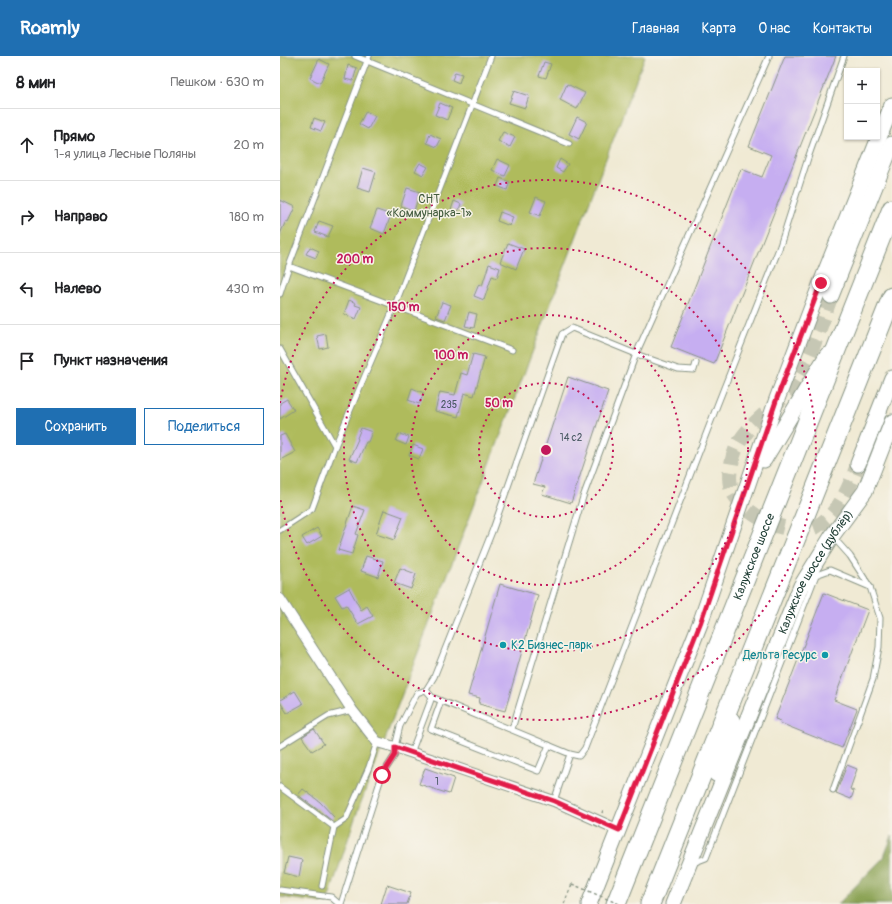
<!DOCTYPE html>
<html lang="ru">
<head>
<meta charset="utf-8">
<style>
	body { margin:0; font-family:Pangolin,sans-serif; background:#f6f6f6; color:#202124 }
	.controls { position:absolute; right:12px; top:12px; display:grid; overflow:hidden; border-radius:0px; box-shadow:0 1px 3px #0004 }
	.controls button { width:36px; height:36px; display:grid; place-items:center; padding:0; border:0; border-bottom:1px solid #e0e0e0; background:#fff; color:#202124; font:20px sans-serif }
	.stop { position:absolute; width:12px; height:12px; margin:-9px; border:3px solid #e11d48; border-radius:50%; background:#fff }
	.stop.end { background:#e11d48; border-color:#fff; box-shadow:0 1px 4px #0008 }
	.list { margin:0; padding:0; list-style:none }
	h2 { display:flex; justify-content:space-between; align-items:center; height:52px; margin:0; padding:0 16px; font-size:17px }
	h2 small { font-size:13px; font-weight:400; color:#757577 }
	.list li { display:grid; grid-template-columns:26px 1fr auto; gap:12px; align-items:center; box-sizing:border-box; height:72px; padding:0 16px; border-top:1px solid #e0e0e0 }
	.list b { display:block; font-size:15px; white-space:nowrap }
	.list p { margin:0; font-size:13px; white-space:nowrap; color:#757577 }
	.list em { font-size:13px; font-style:normal; color:#757577 }
	.actions { display:flex; gap:8px; padding:12px 16px }
	.actions a { flex:1; padding:9px 0; border:1px solid #1f6fb2; border-radius:0px; text-align:center; font-size:14px; color:#1f6fb2 }
	.actions .main { background:#1f6fb2; color:#fff }
	.icon { flex:none; width:22px; height:22px; fill:none; stroke:currentColor; stroke-width:2; stroke-linecap:round; stroke-linejoin:round }
	.map { position:relative; flex:none; width:612px; height:848px; overflow:hidden }
	header { display:flex; align-items:center; gap:24px; box-sizing:border-box; height:56px; padding:0 20px; background:#1f6fb2; color:#fff }
	header strong { font-size:19px }
	nav { display:flex; gap:22px; margin-inline-start:auto; font-size:14px }
	main { display:flex }
	aside { flex:1; background:#fff }
	.map>svg:first-child { display:block }
</style>
</head>
<body>
<header>
<strong>Roamly</strong>
<nav><a>Главная</a><a>Карта</a><a>О нас</a><a>Контакты</a></nav>
</header>
<main>
<aside>
<h2>8 мин<small>Пешком · 630 m</small></h2>
<ul class="list">
<li><svg class="icon" aria-label="ahead" viewBox="0 0 24 24"><path d="M12 20V5M6 11l6-6 6 6"/></svg><div><b>Прямо</b><p>1-я улица Лесные Поляны</p></div><em>20 m</em></li>
<li><svg class="icon" aria-label="right" viewBox="0 0 24 24"><path d="M7 20v-9h11M14 6l5 5-5 5"/></svg><div><b>Направо</b></div><em>180 m</em></li>
<li><svg class="icon" aria-label="left" viewBox="0 0 24 24"><path d="M17 20v-9H6M10 6l-5 5 5 5"/></svg><div><b>Налево</b></div><em>430 m</em></li>
<li><svg class="icon" aria-label="arrive" viewBox="0 0 24 24"><path d="M6 21V4h12l-3 4 3 4H6"/></svg><div><b>Пункт назначения</b></div></li>
</ul>
<div class="actions"><a class="main">Сохранить</a><a>Поделиться</a></div>
</aside>
<div class="map">
<svg width="612" height="848" viewBox="0 0 612 848">
	<rect width="100%" height="100%" fill="#f7f3e8"/>
	<filter id="ink" filterUnits="userSpaceOnUse"><feTurbulence type="fractalNoise" baseFrequency=".025" numOctaves="2"/><feDisplacementMap in="SourceGraphic" scale="8" xChannelSelector="R" yChannelSelector="G"/><feConvolveMatrix kernelMatrix="1 2 1 2 8 2 1 2 1" color-interpolation-filters="sRGB"/></filter>
	<filter id="wash" filterUnits="userSpaceOnUse"><feTurbulence type="fractalNoise" baseFrequency=".012" numOctaves="4" result="noise"/><feDisplacementMap in="SourceGraphic" scale="16" xChannelSelector="R" yChannelSelector="G"/><feGaussianBlur stdDeviation="0.9" result="paint"/><feColorMatrix in="noise" values="0 0 0 0 0 0 0 0 0 0 0 0 0 0 0 0 0 1.4 0 .05"/><feComposite in="paint" operator="in"/></filter>
	<g filter="url(#wash)">
		<rect width="100%" height="100%" fill="#f0ead4"/>
		<path fill="#afbb5c" stroke="#677c48" d="M0 0H365L75 762 47 847 0 841Z"/>
		<path fill="#8ba354" stroke="#557044" d="M612 780V848H558L604 801Z"/>
		<g id="blocks">
			<g fill="#c6aef1">
				<path d="M505 0H556L434 308 391 291 461 113 482 121 491 99 469 90Z"/>
				<path d="M39 3 49 8 40 27 30 22Z"/>
				<path d="M264 6 271 8 266 22 259 20Z"/>
				<path d="M68 9 77 12 73 25 65 23Z"/>
				<path d="M175 16 182 18 179 27 172 24Z"/>
				<path d="M287 28 305 37 297 53 280 44Z"/>
				<path d="M234 35 249 40 245 52 229 47Z"/>
				<path d="M160 47 172 52 167 64 155 59Z"/>
				<path d="M86 55 95 60 88 73 79 68Z"/>
				<path d="M297 61 307 66 299 83 289 78Z"/>
				<path d="M34 62 45 66 41 75 31 71Z"/>
				<path d="M223 76 235 81 230 91 218 85Z"/>
				<path d="M150 78 161 83 157 91 147 87Z"/>
				<path d="M217 103 230 109 225 120 212 114Z"/>
				<path d="M280 103 288 108 283 116 276 112Z"/>
				<path d="M140 107 148 111 143 119 135 115Z"/>
				<path d="M83 112 96 116 90 136 77 132Z"/>
				<path d="M220 122 230 126 227 134 217 130Z"/>
				<path d="M127 132 140 136 134 155 121 150Z"/>
				<path d="M256 141 266 145 260 160 250 156Z"/>
				<path d="M0 144 15 151 8 166 6 165 0 178Z"/>
				<path d="M174 145 181 148 178 156 171 154Z"/>
				<path d="M97 154 111 159 104 178 90 172Z"/>
				<path d="M220 156 233 161 230 170 217 165Z"/>
				<path d="M39 165 53 170 48 181 35 176Z"/>
				<path d="M228 187 244 193 236 213 220 206Z"/>
				<path d="M30 191 39 195 36 202 26 198Z"/>
				<path d="M209 208 220 212 217 222 212 220 204 244 194 240 199 228 202 230Z"/>
				<path d="M69 244 76 247 75 249 81 251 76 263 64 258Z"/>
				<path d="M162 246 171 249 165 264 156 261Z"/>
				<path d="M189 256 197 258 194 272 185 270Z"/>
				<path d="M46 278 48 291 40 293 37 280Z"/>
				<path d="M193 298 205 301 194 340 184 337 178 361 155 355 160 336 175 339 181 317 187 319Z"/>
				<path d="M288 321 328 335 291 447 262 438 265 431 253 428Z"/>
				<path d="M132 332 144 337 139 348 128 344Z"/>
				<path d="M7 343 14 354 0 363V347Z"/>
				<path d="M81 372 92 376 88 386H86L77 406 69 403 78 383 77 382Z"/>
				<path d="M5 378 15 396 0 404V380Z"/>
				<path d="M119 378 129 381 126 389 116 385Z"/>
				<path d="M133 389 143 393 139 403 129 399Z"/>
				<path d="M73 450 85 454 76 478 78 479 72 498 58 494Z"/>
				<path d="M104 454 123 461 114 484 96 478Z"/>
				<path d="M37 472 42 480 27 489 22 481Z"/>
				<path d="M86 500 103 505 98 521 81 515Z"/>
				<path d="M120 512 136 518 131 533 114 527Z"/>
				<path d="M220 528 258 539 225 655 199 648 200 642 188 639Z"/>
				<path d="M69 532 81 554 87 550 93 560 78 568 66 549 62 551 55 540Z"/>
				<path d="M544 537 588 554 554 644 577 653 562 692 500 667 501 665 495 663Z"/>
				<path d="M15 635 23 648 7 657 0 646V644Z"/>
				<path d="M34 673 44 688 32 695 22 681Z"/>
				<path d="M567 709 577 713 570 733 574 735 571 743 556 737Z"/>
				<path d="M145 712 174 722 169 738 139 728Z"/>
				<path d="M23 733 40 746 54 761 51 764 18 739Z"/>
				<path d="M8 801 22 804 19 821 4 817Z"/>
				<path d="M107 829 131 837 127 848H101Z"/>
			</g>
		</g>
	</g>
	<g filter="url(#ink)">
		<use href="#blocks" fill-opacity="0" stroke="#889484" stroke-width="1"/>
		<g fill="none" stroke-linecap="round" stroke-linejoin="round">
			<path stroke="#c6c7b4" stroke-width="15" stroke-dasharray="15 8" stroke-linecap="butt" d="M551 240C541 268 532 298 517 324 497 356 456 369 451 411 449 418 449 427 452 434 463 460 512 483 537 470 560 457 569 431 578 408"/>
			<g stroke="#889484" stroke-width="7">
				<g id="lane">
					<path d="M75 0 289 88"/>
					<path d="M9 210 232 294"/>
					<path d="M0 238 9 210 89 0"/>
					<path d="M0 293 55 390"/>
					<path d="M416 307 414 314 398 313 356 298 292 272 282 278 213 473 154 621 146 634 152 641 290 698 299 700 305 692 438 347 500 190 528 102 564 0"/>
					<path d="M0 474 32 453 55 390 115 249 211 0"/>
					<path d="M553 481 570 500 590 531 600 562 599 591 593 623 553 734"/>
					<path d="M161 645 151 673 258 715 269 689"/>
					<path d="M232 673 303 441 356 298 489 0"/>
					<path d="M0 690 48 660 72 654"/>
					<path d="M131 697 152 641"/>
					<path d="M0 731 54 771 66 763 89 711 97 686"/>
					<path d="M274 745 290 698"/>
					<path d="M413 807 426 802 536 519 550 514 590 531"/>
					<path d="M42 830 54 771"/>
					<path d="M0 834 51 841 59 848"/>
					<path d="M61 848 102 719 115 699V691L120 670 137 637 146 634"/>
				</g>
			</g>
			<g stroke="#889484" stroke-width="12">
				<path id="street" d="M0 543 72 654 97 686 115 691 274 745 339 774"/>
			</g>
			<g stroke="#889484" stroke-width="17">
				<g id="secondary">
					<path d="M551 240 612 88"/>
					<path d="M484 404 547 299"/>
					<path d="M578 408 612 322"/>
					<path d="M436 718 452 664"/>
					<path d="M309 848 421 565 497 343 541 227 612 49"/>
					<path id="s1" d="M393 848 521 530 552 480 585 435 612 366"/>
				</g>
			</g>
			<g stroke="#889484" stroke-width="21">
				<g id="highway">
					<path id="s2" d="M336 848 612 153"/>
					<path d="M370 848 612 241"/>
				</g>
			</g>
			<g stroke="#889484" stroke-width="1.5" stroke-dasharray="3 3" stroke-linecap="butt">
				<path d="M322 757 324 752"/>
				<path d="M284 848 292 828"/>
			</g>
			<use href="#lane" stroke="#fff" stroke-width="5"/>
			<use href="#street" stroke="#fff" stroke-width="10"/>
			<use href="#secondary" stroke="#fff" stroke-width="15"/>
			<use href="#highway" stroke="#fff" stroke-width="19"/>
			<path stroke="#889484" stroke-width="1.5" stroke-dasharray="3 3" stroke-linecap="butt" d="M292 828 339 848"/>
		</g>
	</g>
	<g fill="none" stroke-linecap="round" stroke-linejoin="round" filter="url(#ink)">
		<path stroke="#e11d48" stroke-width="5" d="M102 719 115 699V691L274 745 339 774 421 565 497 342 541 227"/>
	</g>
	<g fill="none" stroke="#c2185b" stroke-width="2" stroke-dasharray="2 4">
		<circle cx="266" cy="394" r="67"/>
		<circle cx="266" cy="394" r="135"/>
		<circle cx="266" cy="394" r="202"/>
		<path d="M0 347A270 270 0 1 1 0 441"/>
	</g>
	<g fill="#0f9aa8" stroke="#f7f3e8" stroke-width="1.5">
		<circle cx="223" cy="589" r="4"/>
		<circle cx="545" cy="599" r="4"/>
	</g>
	<g text-anchor="middle" stroke-width="3" stroke-linejoin="round" paint-order="stroke">
		<g font-size="10" fill="#495963">
			<text x="169" y="352">235</text>
			<text x="291" y="385">14 с2</text>
			<text x="157" y="729">1</text>
		</g>
		<g font-size="12" fill="#435c3e" stroke="#f7f3e8">
			<text x="149" y="147">СНТ<tspan x="149" dy="14">«Коммунарка-1»</tspan></text>
		</g>
		<g font-size="12" fill="#1f3d34" stroke="#f7f3e8">
			<text dy="4" stroke="none"><textPath href="#s2" startOffset="374">Калужское шоссе</textPath></text>
			<text dy="4" stroke="none"><textPath href="#s1" startOffset="362">Калужское шоссе (дублёр)</textPath></text>
		</g>
		<g font-size="12" fill="#0d838f" stroke="#f7f3e8" text-anchor="start">
			<text x="231" y="593">К2 Бизнес-парк</text>
			<text x="537" y="603" text-anchor="end">Дельта Ресурс</text>
		</g>
	</g>
	<circle cx="266" cy="394" r="6" fill="#c2185b" stroke="#f7f3e8" stroke-width="2"/>
	<g font-size="12" text-anchor="middle" font-weight="bold" fill="#c2185b" stroke="#f7f3e8" stroke-width="3" stroke-linejoin="round" paint-order="stroke">
		<text x="75" y="207">200 m</text>
		<text x="123" y="255">150 m</text>
		<text x="171" y="303">100 m</text>
		<text x="219" y="351">50 m</text>
	</g>
</svg>
<div class="controls">
<button>+</button>
<button>−</button>
</div>
<div class="stop" style="left:102px;top:719px"></div>
<div class="stop end" style="left:541px;top:227px"></div>
</div>
</main>
</body>
</html>
